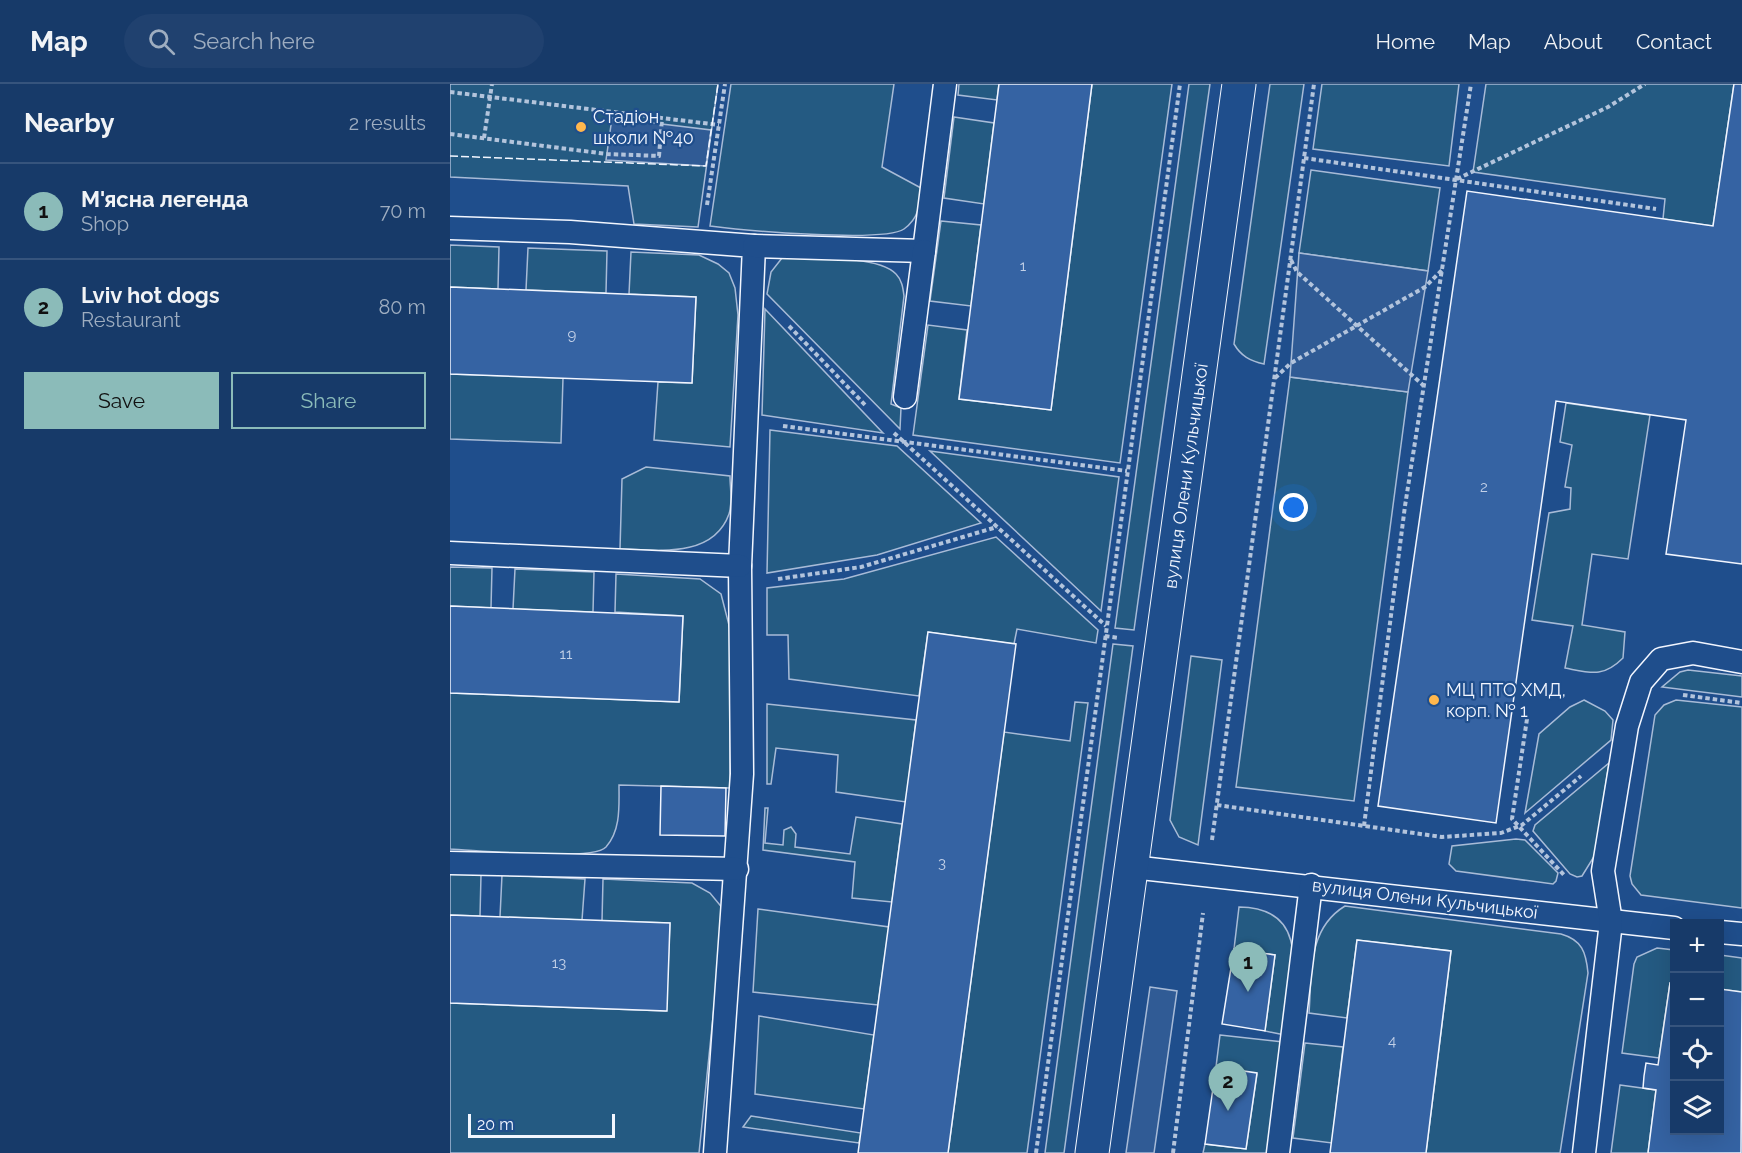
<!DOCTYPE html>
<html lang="en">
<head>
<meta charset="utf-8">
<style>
	body { margin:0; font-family:Raleway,sans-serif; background:#20416f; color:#f1f3f6 }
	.controls { position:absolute; right:18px; bottom:18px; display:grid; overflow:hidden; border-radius:0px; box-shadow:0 6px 24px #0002 }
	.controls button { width:54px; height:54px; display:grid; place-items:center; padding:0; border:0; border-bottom:2px solid #36547d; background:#173a69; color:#f1f3f6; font:30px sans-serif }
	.scale { position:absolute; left:18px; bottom:15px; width:147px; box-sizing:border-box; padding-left:6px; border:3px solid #f2f6ff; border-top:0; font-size:16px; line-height:21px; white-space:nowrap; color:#f2f6ff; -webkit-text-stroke:4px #1f4e8c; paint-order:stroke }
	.you { position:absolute; left:844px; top:424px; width:21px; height:21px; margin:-15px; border:4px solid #fff; border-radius:50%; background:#1a73e8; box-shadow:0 0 0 9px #1a73e833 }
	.badge { display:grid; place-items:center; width:39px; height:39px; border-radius:50%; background:#8bbbb9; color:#111; font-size:20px; font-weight:700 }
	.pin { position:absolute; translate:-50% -50px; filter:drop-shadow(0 2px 3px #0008) }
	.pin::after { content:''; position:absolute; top:32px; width:21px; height:18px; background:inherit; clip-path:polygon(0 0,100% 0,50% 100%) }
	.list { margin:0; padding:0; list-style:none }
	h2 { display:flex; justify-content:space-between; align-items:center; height:78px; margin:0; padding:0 24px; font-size:26px }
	h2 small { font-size:20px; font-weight:400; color:#9eadc0 }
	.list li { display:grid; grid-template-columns:39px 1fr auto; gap:18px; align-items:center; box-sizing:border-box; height:96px; padding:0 24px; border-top:2px solid #36547d }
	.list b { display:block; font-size:22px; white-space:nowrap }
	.list p { margin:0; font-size:20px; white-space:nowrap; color:#9eadc0 }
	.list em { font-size:20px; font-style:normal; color:#9eadc0 }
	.actions { display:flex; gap:12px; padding:18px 24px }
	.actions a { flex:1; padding:14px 0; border:2px solid #8bbbb9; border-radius:0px; text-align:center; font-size:21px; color:#8bbbb9 }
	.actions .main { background:#8bbbb9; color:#111 }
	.icon { flex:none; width:33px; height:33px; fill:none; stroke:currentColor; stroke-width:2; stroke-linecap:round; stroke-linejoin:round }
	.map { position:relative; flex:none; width:1292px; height:1069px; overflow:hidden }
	header { display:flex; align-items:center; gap:36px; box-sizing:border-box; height:84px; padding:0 30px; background:#173a69; border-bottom:2px solid #36547d }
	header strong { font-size:28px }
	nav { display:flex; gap:33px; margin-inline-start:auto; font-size:21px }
	.search { width:420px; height:54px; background:#20416f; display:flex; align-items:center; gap:15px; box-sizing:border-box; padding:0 21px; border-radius:33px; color:#9eadc0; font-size:22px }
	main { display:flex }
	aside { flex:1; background:#173a69 }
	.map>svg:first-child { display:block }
</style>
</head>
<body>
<header>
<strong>Map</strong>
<div class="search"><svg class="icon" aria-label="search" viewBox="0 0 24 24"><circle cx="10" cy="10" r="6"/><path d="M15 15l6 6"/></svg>Search here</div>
<nav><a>Home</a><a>Map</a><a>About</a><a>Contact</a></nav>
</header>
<main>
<aside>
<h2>Nearby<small>2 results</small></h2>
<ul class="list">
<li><span class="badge">1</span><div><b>М'ясна легенда</b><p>Shop</p></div><em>70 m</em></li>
<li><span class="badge">2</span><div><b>Lviv hot dogs</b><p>Restaurant</p></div><em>80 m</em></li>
</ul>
<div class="actions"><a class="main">Save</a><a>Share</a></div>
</aside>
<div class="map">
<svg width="1292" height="1069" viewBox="0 0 1292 1069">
	<rect width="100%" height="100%" fill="#1f4e8c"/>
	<g fill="#245a82" stroke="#a8bbd7" stroke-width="1.5">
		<path d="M0 0H268L248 143 184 140 178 102 0 93Z"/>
		<path d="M281 0H444L432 83 471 104C470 121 469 134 454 145 434 159 291 146 260 142Z"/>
		<path d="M509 0H549L547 16 508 11Z"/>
		<path d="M642 0H722L670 379 463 351 478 241 517 246 509 315 601 326Z"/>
		<path d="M739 0H760L684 546 665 544Z"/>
		<path d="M820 0H854L814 280C800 277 791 272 784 260Z"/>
		<path d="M872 0H1009L999 82 863 65Z"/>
		<path d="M1036 0H1284L1263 142 1213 135 1215 115 1023 88Z"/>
		<path d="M504 33 544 39 534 120 494 114Z"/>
		<path d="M861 86 990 104 978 187 849 169Z"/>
		<path d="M491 137 531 141 521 222 480 217Z"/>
		<path d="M0 161 49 163 48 205 0 203Z"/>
		<path d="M78 164 157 167 156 209 76 206Z"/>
		<path d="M181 168 249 171 268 180 279 189 285 204 288 231 280 363 204 356 208 298 242 299 246 213 179 210Z"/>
		<path d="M332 174C359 175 427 170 446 190 452 196 453 204 454 212L441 320 451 324 450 345 317 210 321 188Z"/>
		<path d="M315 225 433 349 312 331Z"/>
		<path d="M0 290 113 294 111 359 0 355Z"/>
		<path d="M840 293 958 308 904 717 786 703Z"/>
		<path d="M1116 319 1200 331 1178 475 1142 470 1132 541 1175 548 1173 574C1153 594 1141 589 1115 584L1123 542 1082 536 1099 429 1120 425 1121 404 1115 403 1122 361 1110 358Z"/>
		<path d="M320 346 447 362 531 439 427 471 317 489Z"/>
		<path d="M480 367 669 393 651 527Z"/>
		<path d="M196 383 280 392C280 404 283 418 279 430 263 475 206 466 170 465L172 395Z"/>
		<path d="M546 453 648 546 646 559 567 545 564 560 478 548 469 612 339 595 338 551H317V504L394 495Z"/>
		<path d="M0 483 42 484 41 524 0 522Z"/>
		<path d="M65 485 144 488 143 528 63 525Z"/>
		<path d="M166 490 250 495 271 510 280 545V704L169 701C169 722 171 746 156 763 142 778 26 766 0 765V609L229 618 233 532 165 528Z"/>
		<path d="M663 560 683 562 614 1069H595Z"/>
		<path d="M741 572 772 576 748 761 729 753 720 736Z"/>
		<path d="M1238 586 1292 592V613L1212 603 1230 588Z"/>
		<path d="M1134 616 1155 627 1163 636 1161 656 1075 729 1089 650 1120 623Z"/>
		<path d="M1226 616 1292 623V824L1191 811 1182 800 1180 792 1205 631 1214 621Z"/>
		<path d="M625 618 638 619 577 1069H498L554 648 620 657Z"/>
		<path d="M317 620 466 636 456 718 386 708 388 671 326 664 321 700H317Z"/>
		<path d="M1159 679 1145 771 1132 792 1127 793 1120 790 1083 747 1085 741Z"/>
		<path d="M315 724H318L315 759 333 761 334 746 341 743 346 750 345 763 400 770 406 733 452 740 442 818 402 814 405 778 313 766Z"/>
		<path d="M1066 755 1075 756 1108 789 1106 797 1103 800 1006 787 999 780 1002 762Z"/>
		<path d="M0 789 31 791 30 832 0 831Z"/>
		<path d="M52 791 135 795 132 836 50 833Z"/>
		<path d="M153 795 242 799 260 809 274 826 249 1069H0V919L216 927 220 839 152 837Z"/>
		<path d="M895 822 1111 850C1132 856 1136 868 1138 889L1110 1069H976L1001 867 907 856 897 934 859 929C862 890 857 845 895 822Z"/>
		<path d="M789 823C866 824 840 899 835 951L815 947 825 871 784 865Z"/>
		<path d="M308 825 439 843 428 921 303 908Z"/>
		<path d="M1207 864 1224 866V899H1220L1209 974 1172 969 1184 880 1187 873Z"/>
		<path d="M1270 871 1292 874V908L1270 905Z"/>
		<path d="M309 932 424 951 414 1025 305 1010Z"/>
		<path d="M770 951 833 958 818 1069H753L755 1060 796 1065 807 990 766 983Z"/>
		<path d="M855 959 893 963 882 1059 843 1054Z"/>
		<path d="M1170 1001 1206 1006 1198 1069H1161Z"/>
		<path d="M301 1032 411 1049 409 1059 293 1043Z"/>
	</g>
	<g fill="#305b95" stroke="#a8bbd7" stroke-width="1.5">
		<path d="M162 34 261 46 256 82 156 76Z"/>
		<path d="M849 169 978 187 958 308 840 293Z"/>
		<path d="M700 903 727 907 704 1069H676Z"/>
	</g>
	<g fill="#3563a3" stroke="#f2f6ff" stroke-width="1.5">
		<path d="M549 0H642L601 326 509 315Z"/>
		<path d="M1284 0H1292V480L1216 470 1236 336 1106 317 1046 739 928 722 1017 107 1263 142Z"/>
		<path d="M0 203 246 213 242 299 0 290Z"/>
		<path d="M0 522 233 532 229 618 0 609Z"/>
		<path d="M478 548 566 560 498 1069H408Z"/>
		<path d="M211 702 276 704 275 752 210 751Z"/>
		<path d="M0 831 220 839 217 927 0 919Z"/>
		<path d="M907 856 1001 867 976 1069H880Z"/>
		<path d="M784 865 825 871 815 947 772 940Z"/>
		<path d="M1220 899H1224V1046H1270V905L1292 908 1291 1069H1198L1206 1006 1193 1004 1194 992 1196 979 1208 981Z"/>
		<path d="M766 983 807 989 796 1065 755 1060Z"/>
	</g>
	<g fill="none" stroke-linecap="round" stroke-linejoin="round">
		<g stroke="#f2f6ff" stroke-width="25">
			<g id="service">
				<path d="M0 144 120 148 304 162 290 482 292 690 265 1069"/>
				<path d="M304 162 474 167 495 0"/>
				<path d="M455 313 474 167"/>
				<path d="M0 469 290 482"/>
				<path d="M0 779 287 785"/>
				<path d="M682 783 1224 844"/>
				<path d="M1270 848 1292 850"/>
				<path d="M828 1069 861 801"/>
				<path d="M1134 1069 1161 838 1153 787 1177 642 1191 598 1211 575 1243 569 1292 578"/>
			</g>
		</g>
		<g stroke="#f2f6ff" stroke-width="35">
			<path id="tertiary" d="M642 1069 789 0"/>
		</g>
		<g stroke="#b3c4dc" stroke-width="4" stroke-dasharray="4.5 3" stroke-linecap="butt">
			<path d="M0 8 269 41"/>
			<path d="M0 50 157 70 209 72 212 35"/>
			<path d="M34 54 42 0"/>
			<path d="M854 74 1206 125"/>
			<path d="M1007 95 1158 23 1195 0"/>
			<path d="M257 121 275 0"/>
			<path d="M841 176 847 188 974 302"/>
			<path d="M339 242 417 323"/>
			<path d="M825 294 841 279 975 203 992 186"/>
			<path d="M333 342 677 387"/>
			<path d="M444 349 656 542"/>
			<path d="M328 495 411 483 547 443"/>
			<path d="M655 552 669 554"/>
			<path d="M1233 611 1292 619"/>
			<path d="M1077 635 1062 735 1115 792"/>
			<path d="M767 721 992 753 1051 749 1072 741 1131 692"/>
			<path d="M914 742 955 422 1021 0"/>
			<path d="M762 756 864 0"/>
			<path d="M586 1069 730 0"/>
			<path d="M723 1069 753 829"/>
		</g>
		<use href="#service" stroke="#1f4e8c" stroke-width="22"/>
		<use href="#tertiary" stroke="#1f4e8c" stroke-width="33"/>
		<path stroke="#f2f6ff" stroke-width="1.5" stroke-dasharray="8 3" stroke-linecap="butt" d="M0 72 256 82 268 0"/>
	</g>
	<g fill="#ffb74d" stroke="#1f4e8c" stroke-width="2">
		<circle cx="131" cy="43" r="6"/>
		<circle cx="984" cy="616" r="6"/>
	</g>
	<g text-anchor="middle" stroke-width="4.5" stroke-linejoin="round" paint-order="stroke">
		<g font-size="15" fill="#c3d1e8">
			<text x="573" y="187">1</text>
			<text x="122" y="256">9</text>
			<text x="1034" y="408">2</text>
			<text x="116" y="575">11</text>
			<text x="492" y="784">3</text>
			<text x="109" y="884">13</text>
			<text x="942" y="962">4</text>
		</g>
		<g font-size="18" fill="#f2f6ff" stroke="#1f4e8c" text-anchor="start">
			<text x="143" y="39">Стадіон<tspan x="143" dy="21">школи №40</tspan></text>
			<text x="996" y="612">МЦ ПТО ХМД,<tspan x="996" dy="21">корп. № 1</tspan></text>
		</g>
		<g font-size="18" fill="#f2f6ff" stroke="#1f4e8c">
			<text transform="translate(736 392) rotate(-82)" y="6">вулиця Олени Кульчицької</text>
			<text transform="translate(975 815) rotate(7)" y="6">вулиця Олени Кульчицької</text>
		</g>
	</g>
</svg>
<div class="controls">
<button>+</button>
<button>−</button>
<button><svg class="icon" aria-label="locate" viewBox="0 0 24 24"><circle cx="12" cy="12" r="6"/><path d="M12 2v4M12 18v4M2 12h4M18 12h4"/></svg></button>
<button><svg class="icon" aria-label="layers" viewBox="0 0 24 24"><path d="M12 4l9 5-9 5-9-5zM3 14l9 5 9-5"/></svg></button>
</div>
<div class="scale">20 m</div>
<div class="you"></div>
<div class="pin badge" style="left:798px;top:908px">1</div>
<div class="pin badge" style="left:778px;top:1027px">2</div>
</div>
</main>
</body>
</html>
